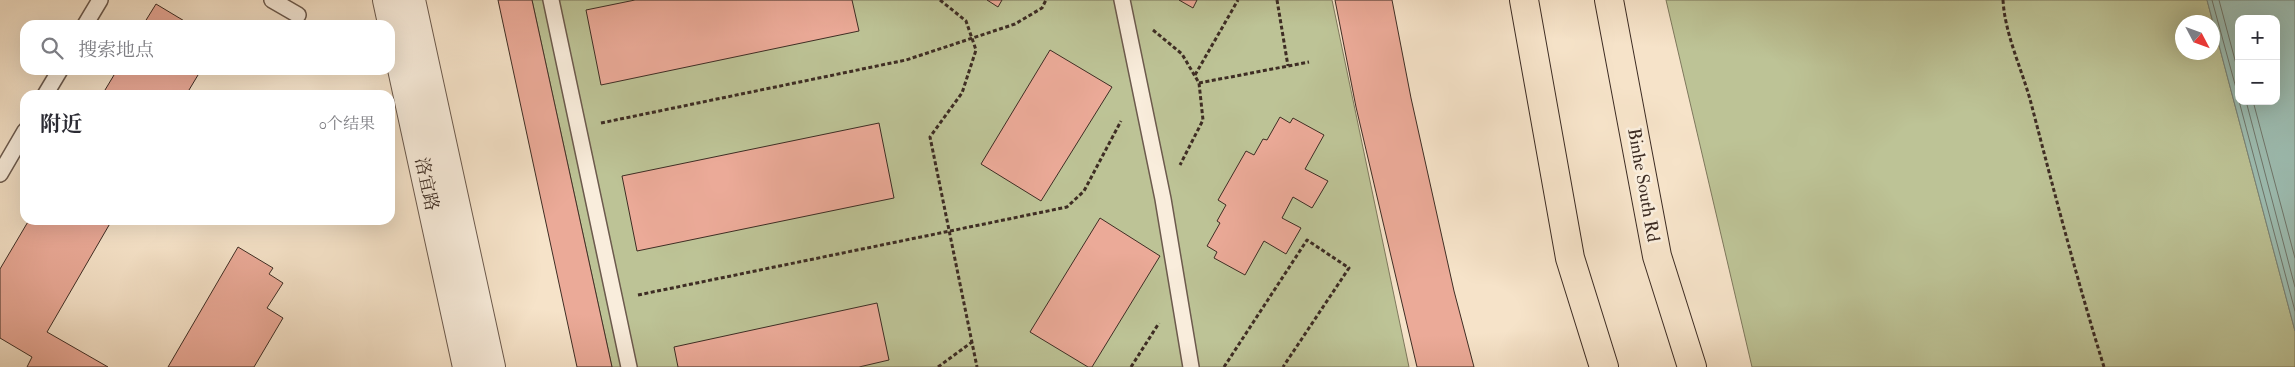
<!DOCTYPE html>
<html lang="zh">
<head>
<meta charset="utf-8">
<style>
	body { margin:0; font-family:"IM FELL Double Pica","Noto Serif SC",serif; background:#f2f2f3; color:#2b2b33 }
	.controls { position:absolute; right:15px; top:15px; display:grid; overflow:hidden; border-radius:10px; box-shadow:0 5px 20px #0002 }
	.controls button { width:45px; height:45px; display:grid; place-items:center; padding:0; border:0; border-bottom:1px solid #e1e1e2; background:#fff; color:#2b2b33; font:25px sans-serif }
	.compass { position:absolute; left:2175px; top:15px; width:45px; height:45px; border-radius:50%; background:#fff; box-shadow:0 5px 20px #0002; rotate:131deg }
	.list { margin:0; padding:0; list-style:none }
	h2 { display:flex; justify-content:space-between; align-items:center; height:65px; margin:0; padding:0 20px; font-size:21px }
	h2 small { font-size:16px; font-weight:400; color:#7c7c81 }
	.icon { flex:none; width:28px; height:28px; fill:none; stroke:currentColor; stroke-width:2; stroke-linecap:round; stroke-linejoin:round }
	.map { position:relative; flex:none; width:2295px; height:367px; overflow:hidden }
	.search { position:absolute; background:#fff; box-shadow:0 5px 20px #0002; left:20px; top:20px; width:375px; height:55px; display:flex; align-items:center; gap:12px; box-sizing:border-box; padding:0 18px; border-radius:15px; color:#7c7c81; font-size:19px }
	.panel { position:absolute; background:#fff; box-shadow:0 5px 20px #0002; left:20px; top:90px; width:375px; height:135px; border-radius:15px }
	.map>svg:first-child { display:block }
</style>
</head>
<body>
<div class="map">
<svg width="2295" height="367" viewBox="0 0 2295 367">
	<rect width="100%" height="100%" fill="#f6e3c9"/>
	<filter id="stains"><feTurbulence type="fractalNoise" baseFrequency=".004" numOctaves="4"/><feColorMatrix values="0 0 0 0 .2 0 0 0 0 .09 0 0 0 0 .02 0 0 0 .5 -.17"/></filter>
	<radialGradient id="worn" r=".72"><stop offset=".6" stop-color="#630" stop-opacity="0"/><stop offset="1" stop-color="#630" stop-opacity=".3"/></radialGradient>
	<g fill="#bdc396" stroke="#7e785d" fill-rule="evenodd">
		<path d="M532 0H1332L1409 367H612Z"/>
		<path d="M1666 0H2207L2295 331V367H1752ZM2182 22H2212V52H2182Z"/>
	</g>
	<path fill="#9dbeb3" stroke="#77847a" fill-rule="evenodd" d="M2207 0H2295V331ZM2239 19H2276V101H2239Z"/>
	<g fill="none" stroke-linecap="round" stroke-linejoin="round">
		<g stroke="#6e766c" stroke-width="1">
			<path d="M2212 0 2239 99"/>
			<path d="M2219 0 2239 75"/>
			<path d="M2239 101 2295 311"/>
			<path d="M2246 101 2295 287"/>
			<path d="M2253 101 2295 258"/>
		</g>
	</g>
	<g fill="#ebaa98" stroke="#3e2d24">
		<path d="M498 0H532L612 367H577Z"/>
		<path d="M635 0H852L859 31 601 85 586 10Z"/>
		<path d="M987 0H1002L998 7Z"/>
		<path d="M1179 0H1197L1193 8Z"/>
		<path d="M1335 0H1392L1411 98 1454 291 1474 367H1417L1356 107Z"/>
		<path d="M156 4 191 25H143Z"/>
		<path d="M1050 50 1112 87 1041 201 981 164Z"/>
		<path d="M117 70H201L186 95H102Z"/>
		<path d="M1280 117 1290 123 1293 118 1324 135 1305 169 1328 181 1312 208 1293 197 1282 218 1301 228 1286 254 1264 241 1245 275 1214 258 1217 252 1207 246 1220 223 1217 221 1226 205 1218 200 1246 151 1254 155 1263 139 1267 140Z"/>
		<path d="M879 123 894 198 637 251 622 176Z"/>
		<path d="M1100 218 1160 256 1092 367H1088L1030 332Z"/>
		<path d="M29 220H112L47 332 108 367H27L32 357 0 338V269Z"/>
		<path d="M238 247 273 268 269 274 283 283 267 308 283 318 254 367H168Z"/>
		<path d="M877 303 889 360 859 367H678L674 347Z"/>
	</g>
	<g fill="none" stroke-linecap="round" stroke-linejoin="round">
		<g stroke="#6c5a4d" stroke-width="18">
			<g id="service">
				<path d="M272 0 298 15"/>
				<path d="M551 0 629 367"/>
				<path d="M1122 0 1163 199 1191 367"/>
				<path d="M85 25 100 0"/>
				<path d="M45 95 60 70"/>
				<path d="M0 174 25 131"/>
			</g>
		</g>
		<g stroke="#6c5a4d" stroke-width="30">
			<g id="tertiary">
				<path d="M387 0 467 367"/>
				<path d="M411 0 491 367"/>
			</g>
		</g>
		<g stroke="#3e2d24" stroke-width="30">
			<g id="trunk">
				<path d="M1524 0 1570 258 1604 367"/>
				<path d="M1609 0 1657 256 1692 367"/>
			</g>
		</g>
		<g stroke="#3e2d24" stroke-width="3" stroke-dasharray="4 2.5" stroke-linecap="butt">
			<path d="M940 0 966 21 976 50 962 93 930 137 977 367"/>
			<path d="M1277 0 1288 66"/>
			<path d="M2003 0C2005 35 2022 69 2031 103 2054 191 2077 280 2104 367"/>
			<path d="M1153 30 1182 54 1199 83 1203 120 1180 165"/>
			<path d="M1195 75 1238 0"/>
			<path d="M1199 83 1309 62"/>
			<path d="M601 123 906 60 1015 24 1042 8 1046 0"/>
			<path d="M638 295 1067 207 1084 191 1121 121"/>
			<path d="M938 367 972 342"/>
			<path d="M1131 367 1159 323"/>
			<path d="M1224 367 1307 240 1349 268 1283 367"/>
		</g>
		<use href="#service" stroke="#f9eddc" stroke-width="15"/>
		<use href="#tertiary" stroke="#f9eddc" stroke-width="28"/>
		<use href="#trunk" stroke="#f6e3c9" stroke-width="28"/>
	</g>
	<g text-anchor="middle" stroke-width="5" stroke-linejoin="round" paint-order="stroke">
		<g font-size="18" fill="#3e2d24" stroke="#f9eddc">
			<text transform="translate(427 184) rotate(78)" y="6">洛宜路</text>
			<text transform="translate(1644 185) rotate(80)" y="6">Binhe South Rd</text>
		</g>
	</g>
	<rect width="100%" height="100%" filter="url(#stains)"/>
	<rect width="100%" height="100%" fill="url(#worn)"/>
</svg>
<div class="controls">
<button>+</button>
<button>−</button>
</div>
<svg class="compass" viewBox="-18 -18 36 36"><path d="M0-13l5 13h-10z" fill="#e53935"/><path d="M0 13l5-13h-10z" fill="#7c7c81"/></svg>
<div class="search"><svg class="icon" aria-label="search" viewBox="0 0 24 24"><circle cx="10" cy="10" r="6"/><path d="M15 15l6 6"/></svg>搜索地点</div>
<section class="panel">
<h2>附近<small>0个结果</small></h2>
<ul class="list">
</ul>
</section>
</div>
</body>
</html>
